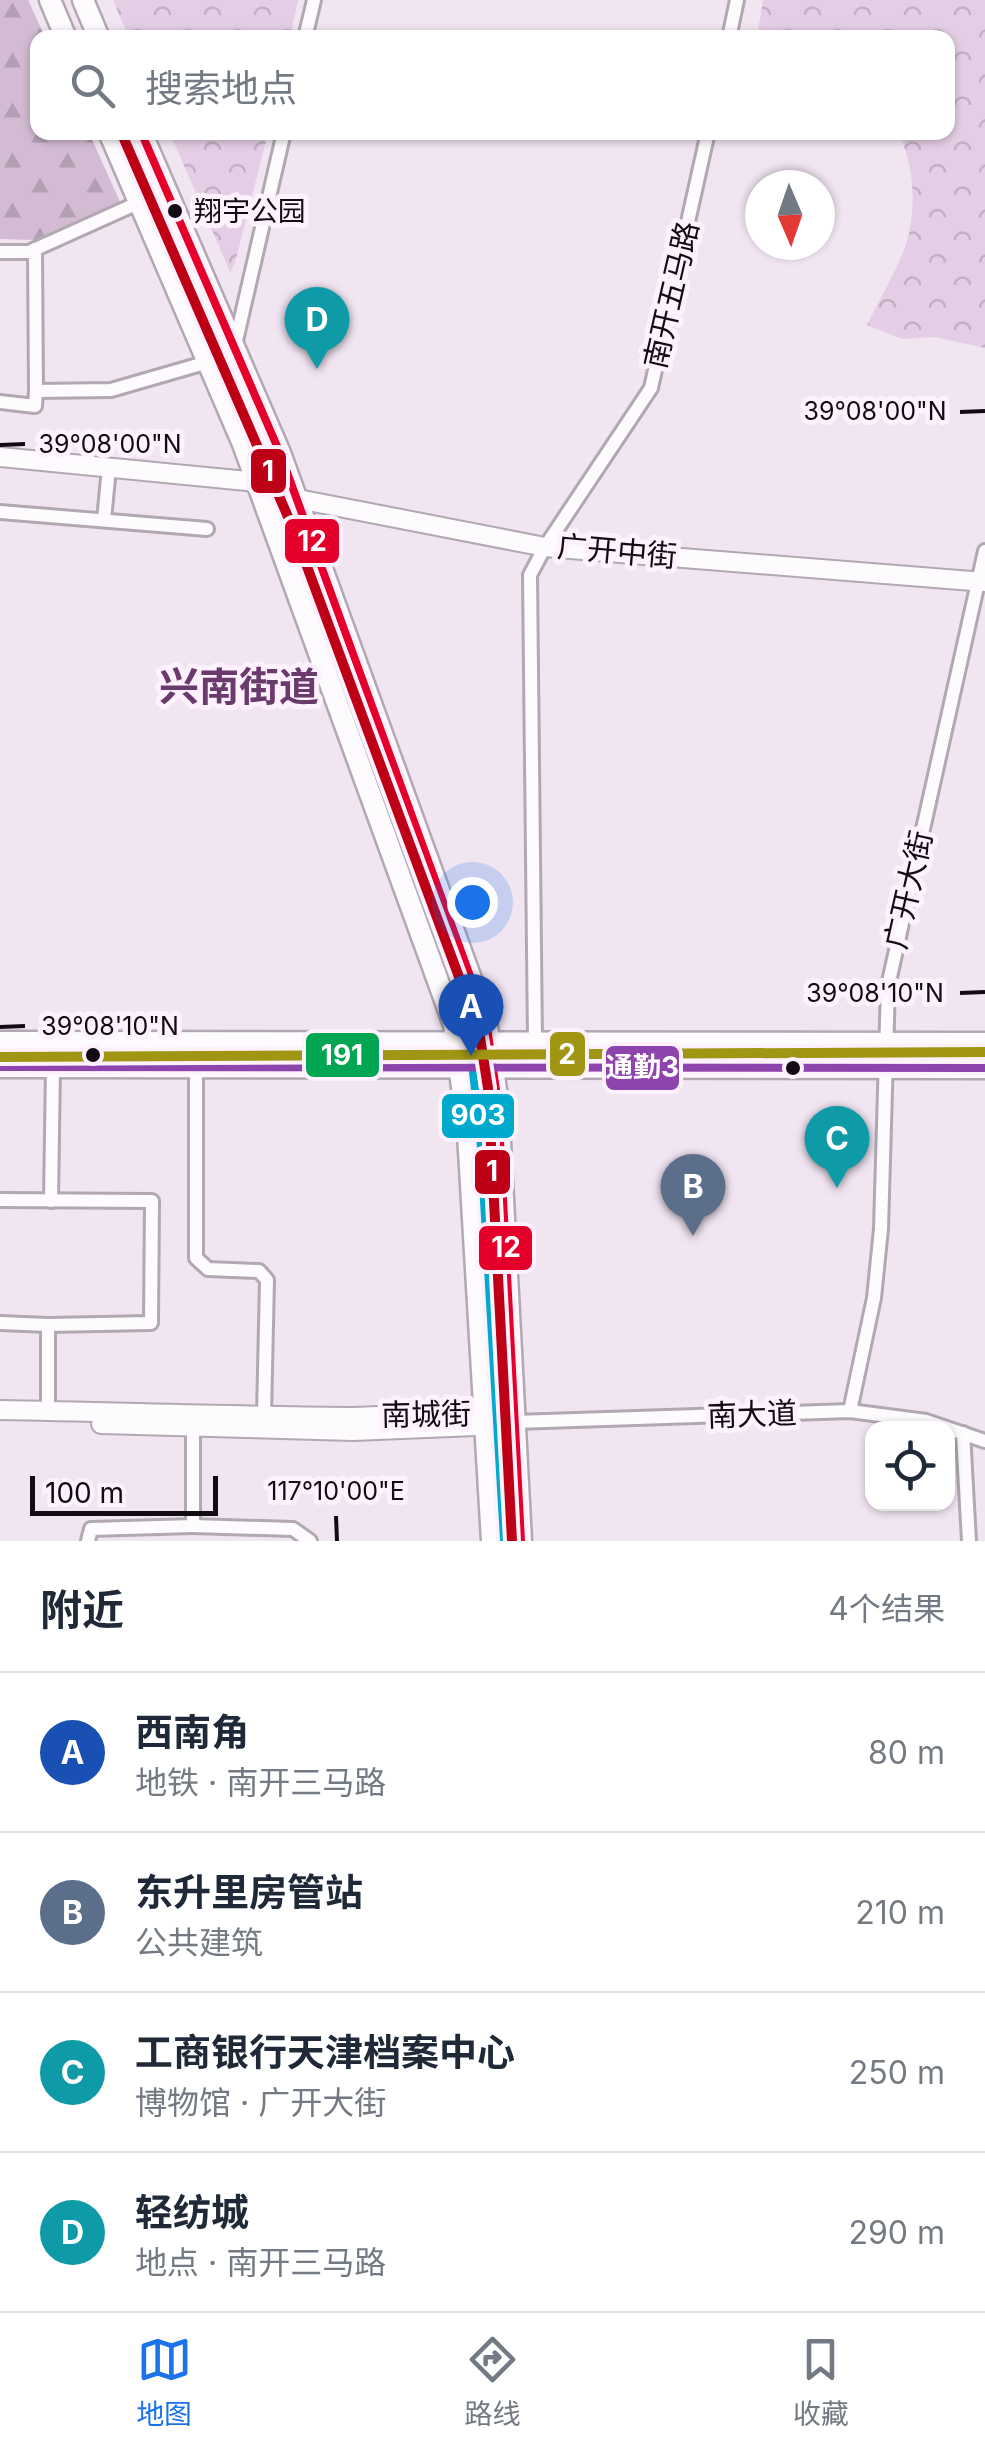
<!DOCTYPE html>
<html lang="zh">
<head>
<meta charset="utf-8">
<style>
	body { margin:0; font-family:Inter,"Noto Sans SC",sans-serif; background:#f6f6f7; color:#1f2937 }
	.controls { position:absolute; right:30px; bottom:30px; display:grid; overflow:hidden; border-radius:20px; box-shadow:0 2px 8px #0004 }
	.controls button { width:90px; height:90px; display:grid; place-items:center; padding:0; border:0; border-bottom:2px solid #e0e1e3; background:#fff; color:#1f2937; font:50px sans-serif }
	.compass { position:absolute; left:745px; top:170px; width:90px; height:90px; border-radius:50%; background:#fff; box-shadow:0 2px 8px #0004; rotate:178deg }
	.scale { position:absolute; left:30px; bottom:25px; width:188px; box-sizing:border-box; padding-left:10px; border:5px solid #120b13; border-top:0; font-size:28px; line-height:35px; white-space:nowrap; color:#120b13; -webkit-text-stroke:8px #fef1fe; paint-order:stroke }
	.you { position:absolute; left:472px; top:902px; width:35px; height:35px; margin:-25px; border:8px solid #fff; border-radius:50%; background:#1a73e8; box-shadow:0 0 0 15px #1a73e833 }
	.badge { display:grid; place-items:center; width:65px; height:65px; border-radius:50%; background:#1a73e8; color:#fff; font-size:32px; font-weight:700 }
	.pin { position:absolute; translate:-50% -82px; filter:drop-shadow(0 2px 5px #0008) }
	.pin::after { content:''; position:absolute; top:52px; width:35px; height:30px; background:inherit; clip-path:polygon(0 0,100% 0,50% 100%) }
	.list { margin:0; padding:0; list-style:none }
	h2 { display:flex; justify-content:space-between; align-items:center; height:130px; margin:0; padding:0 40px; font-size:42px }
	h2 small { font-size:32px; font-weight:400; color:#747a83 }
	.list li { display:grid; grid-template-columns:65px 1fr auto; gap:30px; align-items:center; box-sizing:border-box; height:160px; padding:0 40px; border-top:2px solid #e0e1e3 }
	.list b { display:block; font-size:38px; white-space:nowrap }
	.list p { margin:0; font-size:32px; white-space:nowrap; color:#747a83 }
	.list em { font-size:32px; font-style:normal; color:#747a83 }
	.icon { flex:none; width:55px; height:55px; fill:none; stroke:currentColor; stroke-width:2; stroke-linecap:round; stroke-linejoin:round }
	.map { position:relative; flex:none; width:985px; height:1541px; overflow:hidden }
	.search { position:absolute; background:#fff; box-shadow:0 2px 8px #0004; left:30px; right:30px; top:30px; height:110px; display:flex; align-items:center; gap:25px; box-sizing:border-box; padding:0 35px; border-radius:20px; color:#747a83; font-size:38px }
	.sheet { height:770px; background:#fff }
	nav { display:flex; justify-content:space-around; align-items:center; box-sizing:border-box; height:140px; border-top:2px solid #e0e1e3; background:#fff; font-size:28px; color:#747a83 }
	nav a { display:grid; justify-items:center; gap:5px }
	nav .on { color:#1a73e8 }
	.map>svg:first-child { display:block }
</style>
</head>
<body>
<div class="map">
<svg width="985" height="1541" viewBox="0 0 985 1541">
	<defs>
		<pattern id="forest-firs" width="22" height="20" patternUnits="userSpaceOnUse" patternTransform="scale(2.5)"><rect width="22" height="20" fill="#d2bbd3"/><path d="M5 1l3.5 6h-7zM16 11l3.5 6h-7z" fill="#b39fb4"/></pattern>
		<pattern id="park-crowns" width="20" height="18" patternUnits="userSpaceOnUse" patternTransform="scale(2.5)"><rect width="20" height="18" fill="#e4cee5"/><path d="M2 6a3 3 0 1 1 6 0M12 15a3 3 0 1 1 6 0" fill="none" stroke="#c3b0c4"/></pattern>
	</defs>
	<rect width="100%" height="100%" fill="#f1e5f2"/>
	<path fill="url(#forest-firs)" d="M0 0H28L45 37 38 38V132L89 133 121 204 34 240 0 239Z"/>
	<g fill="url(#park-crowns)">
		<path d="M113 0H298L290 37 129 38Z"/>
		<path d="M763 0H985V348L935 337 902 339 867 325C879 300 895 274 905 247 917 215 915 163 898 133L948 132V38L757 37Z"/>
		<path d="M170 133H268L235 263 230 272Z"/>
	</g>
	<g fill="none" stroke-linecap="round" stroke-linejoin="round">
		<g stroke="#b1a8b1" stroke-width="18">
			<g id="street">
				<path d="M305 38 314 0"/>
				<path d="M729 38 737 0"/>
				<path d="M35 249 36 391"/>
				<path d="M0 252H29L140 202"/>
				<path d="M235 345 284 132"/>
				<path d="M0 402 35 406 36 391 111 390 208 362"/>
				<path d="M0 512 207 529"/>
				<path d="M104 520 109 468"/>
				<path d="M535 1042 530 575 545 547 651 388 708 132"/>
				<path d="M196 1066V1258L208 1269 259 1271 267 1280 264 1415"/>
				<path d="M0 1200 152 1201 151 1323 48 1325 0 1323"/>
				<path d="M51 1201 53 1067"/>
				<path d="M48 1325V1411"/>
				<path d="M850 1411 874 1298 881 1229 888 986 985 551"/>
				<path d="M515 1422 850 1411 926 1421 985 1441"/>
				<path d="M193 1427V1526L293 1529 310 1541"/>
				<path d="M963 1433 969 1541"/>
				<path d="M88 1541 91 1529 193 1526"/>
			</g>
		</g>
		<g stroke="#b1a8b1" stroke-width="22">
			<g id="secondary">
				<path d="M0 457 257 482 298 499 545 547 985 582"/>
				<path d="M0 1410C115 1412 231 1416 346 1417 403 1417 459 1408 515 1422"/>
				<path d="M101 1424 353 1431 500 1425"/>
			</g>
		</g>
		<g stroke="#b1a8b1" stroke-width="25">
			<g id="primary">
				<path d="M50 0 66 38"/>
				<path d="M83 0 99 38"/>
				<path d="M109 132 243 444 454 1025 468 1134 492 1541"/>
				<path d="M141 132 280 453 486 1020 498 1104 521 1541"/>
				<path d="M0 1042 985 1043"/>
				<path d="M0 1067 985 1068"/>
			</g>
		</g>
		<use href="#street" stroke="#fdfbfd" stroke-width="12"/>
		<use href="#secondary" stroke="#fdfbfd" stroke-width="18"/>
		<use href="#primary" stroke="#fdfbfd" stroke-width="20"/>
		<g stroke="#fef1fe" stroke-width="15">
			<path id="bus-1" d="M141 132 280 453 486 1020 498 1104 521 1541"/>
		</g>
		<g stroke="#fef1fe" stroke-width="15">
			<path id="bus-2" d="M504 1540 480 1133 471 1055H985"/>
		</g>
		<g stroke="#fef1fe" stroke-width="15">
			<path id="bus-3" d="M0 1067 985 1068"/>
		</g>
		<g stroke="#fef1fe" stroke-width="15">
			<path id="bus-4" d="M0 1055H985"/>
		</g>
		<use href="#bus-1" stroke="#e4002b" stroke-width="8"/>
		<use href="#bus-2" stroke="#00a9ce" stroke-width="8"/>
		<use href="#bus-3" stroke="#8e44ad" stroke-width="8"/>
		<use href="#bus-4" stroke="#00a651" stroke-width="8"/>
		<g stroke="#fef1fe" stroke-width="18">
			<path id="metro-1" d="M121 132 292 526 479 1031 488 1088 512 1541"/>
		</g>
		<g stroke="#fef1fe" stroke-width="18">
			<path id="metro-2" d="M0 1057 985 1052"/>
		</g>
		<use href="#metro-1" stroke="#bd0016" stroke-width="10"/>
		<use href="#metro-2" stroke="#a09614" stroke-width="10"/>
	</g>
	<path fill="none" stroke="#120b13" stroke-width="4" d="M960 412 985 411M0 445 25 444M960 993 985 992M0 1027 25 1026M336 1516 337 1541"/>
	<g fill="#120b13" stroke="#fef1fe" stroke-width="4">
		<circle cx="175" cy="211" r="9"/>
		<circle cx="93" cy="1055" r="9"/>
		<circle cx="793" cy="1068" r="9"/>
	</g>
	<g text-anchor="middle" stroke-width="10" stroke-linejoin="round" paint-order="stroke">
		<g font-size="28" fill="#120b13" stroke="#fef1fe" text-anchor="start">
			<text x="194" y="221">翔宇公园</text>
		</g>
		<g font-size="30" fill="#120b13" stroke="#fef1fe">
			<text transform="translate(672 295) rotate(-77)" y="10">南开五马路</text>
			<text transform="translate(617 552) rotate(5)" y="10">广开中街</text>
			<text transform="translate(909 890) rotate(-77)" y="10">广开大街</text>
			<text transform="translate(426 1415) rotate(-1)" y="10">南城街</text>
			<text transform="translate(752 1415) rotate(-2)" y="10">南大道</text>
		</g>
		<g font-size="40" font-weight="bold" fill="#6a3a6d" stroke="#fef1fe">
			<text x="239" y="701">兴南街道</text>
		</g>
	</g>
	<g font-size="25" text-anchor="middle" fill="#120b13" stroke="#fef1fe" stroke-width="10" stroke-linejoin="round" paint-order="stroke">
		<text x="875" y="420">39°08'00"N</text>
		<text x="110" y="453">39°08'00"N</text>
		<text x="875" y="1002">39°08'10"N</text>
		<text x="110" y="1035">39°08'10"N</text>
		<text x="336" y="1500">117°10'00"E</text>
	</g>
	<g stroke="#fef1fe" stroke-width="4">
		<rect x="249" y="447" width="39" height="48" rx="10" fill="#bd0016"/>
		<rect x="283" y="517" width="58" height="48" rx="10" fill="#e4002b"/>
		<rect x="548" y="1030" width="39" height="48" rx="10" fill="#a09614"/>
		<rect x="304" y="1031" width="77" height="48" rx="10" fill="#00a651"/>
		<rect x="604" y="1044" width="77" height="48" rx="10" fill="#8e44ad"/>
		<rect x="440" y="1092" width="76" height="48" rx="10" fill="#00a9ce"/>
		<rect x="473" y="1148" width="39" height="48" rx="10" fill="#bd0016"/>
		<rect x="477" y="1224" width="57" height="48" rx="10" fill="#e4002b"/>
	</g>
	<g font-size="28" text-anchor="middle" font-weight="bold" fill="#fff">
		<text x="268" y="481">1</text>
		<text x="312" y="551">12</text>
		<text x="567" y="1064">2</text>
		<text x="342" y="1065">191</text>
		<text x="642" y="1077">通勤3</text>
		<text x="478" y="1125">903</text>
		<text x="492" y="1181">1</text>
		<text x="506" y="1257">12</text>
	</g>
</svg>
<div class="controls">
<button><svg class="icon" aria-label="locate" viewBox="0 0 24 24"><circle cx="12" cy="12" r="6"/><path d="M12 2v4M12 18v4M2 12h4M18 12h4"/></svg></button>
</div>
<svg class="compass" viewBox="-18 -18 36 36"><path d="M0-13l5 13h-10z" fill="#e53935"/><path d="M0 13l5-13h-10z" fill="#747a83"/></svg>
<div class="scale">100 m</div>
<div class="you"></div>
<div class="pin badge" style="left:471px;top:1056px;background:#1a4fb4">A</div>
<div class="pin badge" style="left:693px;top:1236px;background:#5c6f8a">B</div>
<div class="pin badge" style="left:837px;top:1188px;background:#0f9aa8">C</div>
<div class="pin badge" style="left:317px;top:369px;background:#0f9aa8">D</div>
<div class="search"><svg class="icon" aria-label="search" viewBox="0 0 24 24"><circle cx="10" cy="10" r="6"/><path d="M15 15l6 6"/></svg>搜索地点</div>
</div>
<section class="sheet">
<h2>附近<small>4个结果</small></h2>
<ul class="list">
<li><span class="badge" style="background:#1a4fb4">A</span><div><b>西南角</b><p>地铁 · 南开三马路</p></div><em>80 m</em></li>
<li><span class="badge" style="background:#5c6f8a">B</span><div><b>东升里房管站</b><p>公共建筑</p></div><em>210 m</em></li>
<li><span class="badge" style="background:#0f9aa8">C</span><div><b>工商银行天津档案中心</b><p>博物馆 · 广开大街</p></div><em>250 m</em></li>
<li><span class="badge" style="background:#0f9aa8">D</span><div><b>轻纺城</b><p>地点 · 南开三马路</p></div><em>290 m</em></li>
</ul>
</section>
<nav>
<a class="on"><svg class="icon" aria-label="map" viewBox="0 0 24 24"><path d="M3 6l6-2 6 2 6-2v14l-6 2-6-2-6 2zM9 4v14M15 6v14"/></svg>地图</a>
<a><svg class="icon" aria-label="directions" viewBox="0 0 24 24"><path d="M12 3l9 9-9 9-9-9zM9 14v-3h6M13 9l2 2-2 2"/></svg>路线</a>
<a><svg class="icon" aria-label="saved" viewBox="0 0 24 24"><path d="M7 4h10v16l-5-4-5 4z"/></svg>收藏</a>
</nav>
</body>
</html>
